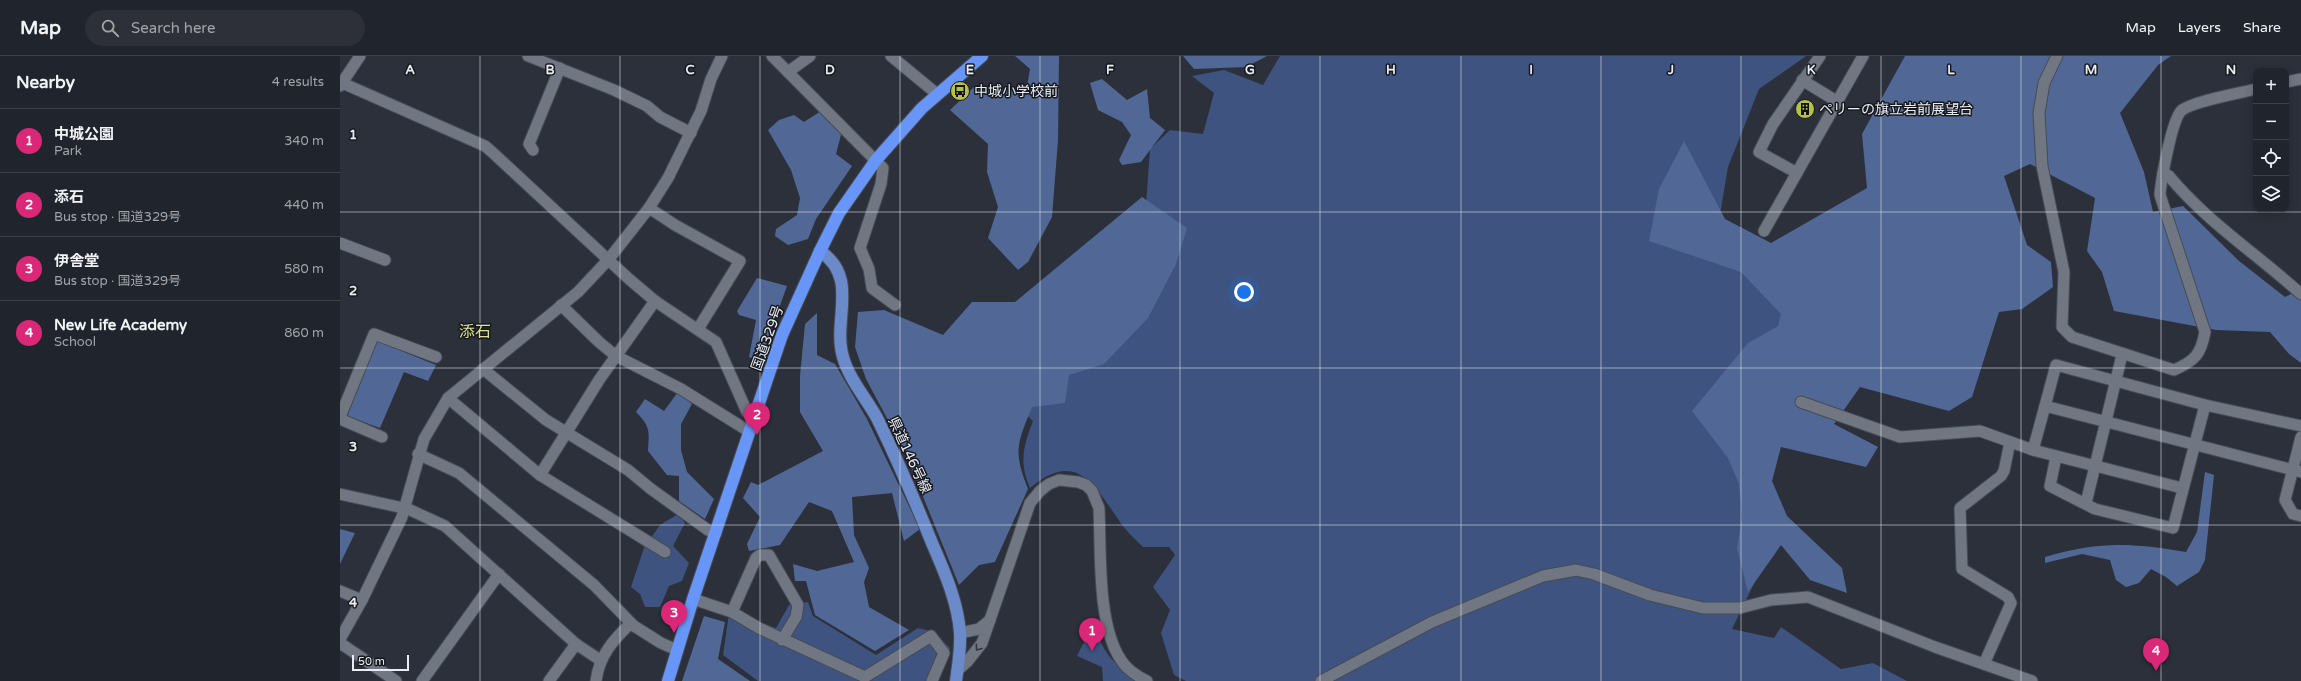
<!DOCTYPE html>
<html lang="en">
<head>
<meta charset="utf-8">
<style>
	body { margin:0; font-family:"Varela Round","Noto Sans JP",sans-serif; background:#2d3038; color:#f1f3f6 }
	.controls { position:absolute; right:12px; top:12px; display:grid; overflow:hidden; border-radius:8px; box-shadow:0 2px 10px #0003 }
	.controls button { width:36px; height:36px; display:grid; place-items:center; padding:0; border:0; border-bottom:1px solid #3d4148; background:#20242c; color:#f1f3f6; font:20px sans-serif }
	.scale { position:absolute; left:12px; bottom:10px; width:57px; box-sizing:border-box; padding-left:4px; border:2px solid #e8ecf3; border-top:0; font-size:11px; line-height:14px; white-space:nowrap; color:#e8ecf3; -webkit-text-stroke:3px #16181d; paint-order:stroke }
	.you { position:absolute; left:904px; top:236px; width:14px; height:14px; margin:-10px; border:3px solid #fff; border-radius:50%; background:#1a73e8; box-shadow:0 0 0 6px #1a73e833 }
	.badge { display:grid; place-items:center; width:26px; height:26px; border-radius:50%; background:#db2777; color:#fff; font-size:13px; font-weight:700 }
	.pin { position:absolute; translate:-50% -33px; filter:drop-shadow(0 1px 2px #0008) }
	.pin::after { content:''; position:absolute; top:21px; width:14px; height:12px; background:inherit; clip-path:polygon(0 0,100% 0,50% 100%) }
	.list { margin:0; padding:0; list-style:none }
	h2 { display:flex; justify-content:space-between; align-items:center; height:52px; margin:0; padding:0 16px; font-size:17px }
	h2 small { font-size:13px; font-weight:400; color:#a2a4a9 }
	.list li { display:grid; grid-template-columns:26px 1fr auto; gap:12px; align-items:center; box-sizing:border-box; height:64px; padding:0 16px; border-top:1px solid #3d4148 }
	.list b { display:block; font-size:15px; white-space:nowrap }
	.list p { margin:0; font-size:13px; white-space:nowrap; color:#a2a4a9 }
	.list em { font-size:13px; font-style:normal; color:#a2a4a9 }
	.icon { flex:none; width:22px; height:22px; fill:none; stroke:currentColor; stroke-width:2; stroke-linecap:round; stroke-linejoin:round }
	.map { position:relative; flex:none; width:1961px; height:625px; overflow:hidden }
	header { display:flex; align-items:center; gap:24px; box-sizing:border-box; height:56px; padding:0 20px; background:#20242c; border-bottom:1px solid #3d4148 }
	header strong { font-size:19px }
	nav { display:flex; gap:22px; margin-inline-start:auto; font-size:14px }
	.search { width:280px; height:36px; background:#2d3038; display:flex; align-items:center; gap:10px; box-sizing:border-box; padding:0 14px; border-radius:22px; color:#a2a4a9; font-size:15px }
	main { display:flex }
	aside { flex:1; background:#20242c }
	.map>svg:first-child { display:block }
</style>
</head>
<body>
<header>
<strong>Map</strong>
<div class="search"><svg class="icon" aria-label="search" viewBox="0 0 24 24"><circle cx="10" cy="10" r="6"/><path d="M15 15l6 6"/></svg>Search here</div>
<nav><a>Map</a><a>Layers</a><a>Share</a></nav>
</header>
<main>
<aside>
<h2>Nearby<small>4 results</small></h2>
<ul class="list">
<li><span class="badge">1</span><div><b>中城公園</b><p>Park</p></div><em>340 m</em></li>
<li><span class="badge">2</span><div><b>添石</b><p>Bus stop · 国道329号</p></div><em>440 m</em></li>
<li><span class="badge">3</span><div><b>伊舎堂</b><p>Bus stop · 国道329号</p></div><em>580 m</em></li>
<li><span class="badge">4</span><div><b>New Life Academy</b><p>School</p></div><em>860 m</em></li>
</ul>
</aside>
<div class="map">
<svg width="1961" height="625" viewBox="0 0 1961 625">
	<rect width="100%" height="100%" fill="#2b303b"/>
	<g fill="#3e537f">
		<path d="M940 0H1466L1419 33 1388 111 1379 165 1452 267 1426 287 1424 507 1392 573 1434 582 1441 571 1501 613 1533 607 1567 625H846L834 619 821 577 830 554 813 531 835 499 829 491H803C795 483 786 475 780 466 755 430 737 392 690 432 679 406 683 391 693 365L673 347 806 148 810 93 830 74 863 78 874 37 852 20 884 14 923 29Z"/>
		<path d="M338 458 345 467 333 490 349 507 342 525 329 530 320 551H305L300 538 291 531 304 492 320 469Z"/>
		<path d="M468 546 473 560 536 599 578 572 594 576 610 592 594 625H418L383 599 389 557 436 572 449 549Z"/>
		<path d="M750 574 758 576C762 598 779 611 796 625H763L762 611 737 600Z"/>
	</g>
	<g fill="#516896">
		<path d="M675 0H719L718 84 712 161 688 206 678 214 648 182 658 151 647 116 648 88 610 54 635 30 657 34 687 31 690 13Z"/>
		<path d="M843 0H927L906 11 854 13Z"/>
		<path d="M1565 0H1831L1818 9 1780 57 1804 116 1813 156 1843 150 1899 205 1945 241 1961 233V307L1949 298 1930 276 1876 274 1774 255 1762 216 1747 195 1755 142 1690 108 1664 120 1687 189 1711 206 1713 231 1682 253 1659 256 1632 341 1609 355 1520 331 1494 368 1538 391 1526 411 1441 391 1432 425 1447 460 1502 512 1507 537 1470 524 1441 489 1408 536 1397 492 1402 461 1399 428 1388 402 1352 355 1408 287 1438 270 1441 258 1401 216 1309 185 1319 133 1344 85 1385 163 1431 187 1527 132 1522 78Z"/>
		<path d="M762 23 787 44 807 33 810 62 825 74 801 106 782 109 779 104 791 79 782 66 758 54 750 27Z"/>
		<path d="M481 55 502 75 496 98 512 110 476 163 468 183 448 189 435 180 436 173 457 159 460 142 451 114 428 74 439 64 454 59 464 66Z"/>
		<path d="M802 141 847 172 836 208 808 262 764 308 729 319 725 347 692 351C677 388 673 395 688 433L655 506 639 509 619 529 564 394 526 323 515 291 518 256 544 254 603 279 632 246H675Z"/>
		<path d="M417 222 447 230 420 305 409 301 416 264 399 259 397 255Z"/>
		<path d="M477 257V299L495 308 527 363 580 473 564 485 552 437 512 441 514 479 529 512 524 526 529 551 569 574 535 595 475 559 466 525H455L453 508 477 515 514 506 492 455 469 446 440 489 409 495 407 488 420 461 403 442 411 426 418 429 483 395 460 356V320L465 268Z"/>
		<path d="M37 285 96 309 88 325 64 316 40 372 7 360Z"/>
		<path d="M338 336 352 348 341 368V394L347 416 374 443 365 463 339 445V420L327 419 308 395C309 375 311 371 296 356L305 343 324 355Z"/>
		<path d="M1865 416 1874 419 1865 504 1859 516 1837 530 1826 521 1811 513 1799 527 1786 531 1776 524 1770 504 1742 498 1705 507V501C1760 485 1790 487 1846 496L1857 476Z"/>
		<path d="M0 473 15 477 0 508Z"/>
		<path d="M364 560 385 566 378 603 410 625H342Z"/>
	</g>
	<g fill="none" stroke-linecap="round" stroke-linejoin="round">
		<g stroke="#464b54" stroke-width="13">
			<g id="minor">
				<path d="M188 0 274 34 307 50 320 61 351 77"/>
				<path d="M432 0 543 112 541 128 520 192 529 213 532 232 555 249"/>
				<path d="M551 0 597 38"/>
				<path d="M1717 0 1704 27 1699 57 1702 110 1724 216 1722 271 1732 281 1834 314C1855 305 1861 298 1865 276L1820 139C1821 125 1832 62 1842 54 1854 45 1900 37 1916 33"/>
				<path d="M448 16 470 0"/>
				<path d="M1462 24 1498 46"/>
				<path d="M0 26 145 90 152 96 289 223 315 245 376 286 407 356 415 362"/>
				<path d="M1946 26 1961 23"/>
				<path d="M0 30 20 0"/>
				<path d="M193 94 189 88 220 12"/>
				<path d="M1457 117 1419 96 1433 68 1480 0"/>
				<path d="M1823 117 1829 120C1867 166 1917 198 1961 238"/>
				<path d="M309 152 335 169 400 205 358 273"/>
				<path d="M1424 175 1523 0"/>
				<path d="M0 187 45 204"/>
				<path d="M221 249 259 286 276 300 341 333 410 376"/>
				<path d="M143 313 206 364 288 414 311 433 368 474 376 477"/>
				<path d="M108 342 200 419 325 496"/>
				<path d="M1461 346 1560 381 1640 375 1693 394 1705 350 1961 416"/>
				<path d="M1705 350 1716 309 1865 349 1961 370"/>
				<path d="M0 361 34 278 96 301"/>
				<path d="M0 363 42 381"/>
				<path d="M1961 381 1945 444 1953 458 1961 460"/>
				<path d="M1693 394 1842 432"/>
				<path d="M78 398 119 417 254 529 294 570 321 587 337 594"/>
				<path d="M1716 401 1710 430 1755 453 1833 472 1865 349"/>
				<path d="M200 419 259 324 315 245"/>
				<path d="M0 438 68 453 105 470 236 588 260 604"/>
				<path d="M1746 447 1782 299"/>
				<path d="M0 535 22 544"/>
				<path d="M353 543 392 556 419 572 525 621 591 580 604 597 592 625"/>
				<path d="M392 556 416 502 420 499H429L458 549 456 561 442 584"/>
				<path d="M620 577 639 573 650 564"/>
				<path d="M0 583 22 544 62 461 84 383 108 342 238 236 269 203 309 152 328 122 361 55 371 23 382 0"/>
				<path d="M0 587 56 625"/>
				<path d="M1644 608 1671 547 1668 541 1622 513 1620 452 1661 420 1664 415 1670 386"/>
				<path d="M617 615 627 606 642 587 690 447 700 435 709 428 719 424 738 426 746 429 752 435 759 452C761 494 757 569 781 604 787 614 797 620 807 625"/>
				<path d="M82 625 159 518"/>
				<path d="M209 625 236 588"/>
				<path d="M256 625C259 600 273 584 291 567"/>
				<path d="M981 625 1092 566 1203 520 1236 514 1254 518 1310 539 1363 552H1400L1431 544 1468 541 1595 591 1692 625"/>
			</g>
		</g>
		<g stroke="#464b54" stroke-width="14">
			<path id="major" d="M480 195C520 222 492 264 503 301 509 323 526 342 537 362 557 403 575 445 592 487 604 515 618 546 620 577 621 592 618 610 616 625"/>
		</g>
		<g stroke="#464b54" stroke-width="14">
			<path id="highway" d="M328 625 353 543 442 279 480 195 499 157 536 104 582 52 642 0"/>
		</g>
		<use href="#minor" stroke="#707783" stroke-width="11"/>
		<use href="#major" stroke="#6b8ac9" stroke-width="12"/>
		<use href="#highway" stroke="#6796f8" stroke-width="12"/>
	</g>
	<defs><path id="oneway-chevron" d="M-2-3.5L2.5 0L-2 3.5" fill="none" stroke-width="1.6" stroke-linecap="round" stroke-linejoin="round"/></defs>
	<use stroke="#31343c" href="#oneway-chevron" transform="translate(638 592) rotate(126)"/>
	<path fill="none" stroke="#e8ecf3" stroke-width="1" stroke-opacity="0.55" d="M140 0V625M280 0V625M420 0V625M560 0V625M700 0V625M840 0V625M980 0V625M1121 0V625M1261 0V625M1401 0V625M1541 0V625M1681 0V625M1821 0V625M0 156H1961M0 312H1961M0 469H1961"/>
	<defs>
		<g id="bus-disc" transform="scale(1)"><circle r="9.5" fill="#b7c147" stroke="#16181d"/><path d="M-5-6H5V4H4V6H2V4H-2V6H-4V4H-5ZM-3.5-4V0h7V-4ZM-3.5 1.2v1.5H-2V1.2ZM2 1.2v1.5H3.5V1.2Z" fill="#111"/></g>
		<g id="building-disc" transform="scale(1)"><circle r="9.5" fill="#b7c147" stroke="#16181d"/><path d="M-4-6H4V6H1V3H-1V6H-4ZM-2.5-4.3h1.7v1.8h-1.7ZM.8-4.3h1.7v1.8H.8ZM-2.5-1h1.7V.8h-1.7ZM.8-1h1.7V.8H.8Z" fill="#111"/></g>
	</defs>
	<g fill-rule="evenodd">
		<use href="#bus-disc" x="620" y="35"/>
		<use href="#building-disc" x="1465" y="53"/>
	</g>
	<g text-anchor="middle" stroke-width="3" stroke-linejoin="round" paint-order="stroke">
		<g font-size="14" fill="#e8ecf3" stroke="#16181d" text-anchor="start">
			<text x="634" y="40">中城小学校前</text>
			<text x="1479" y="58">ペリーの旗立岩前展望台</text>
		</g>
		<g font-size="14" fill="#e8ecf3" stroke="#16181d">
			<text transform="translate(427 282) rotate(-70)" y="5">国道329号</text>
			<text transform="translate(570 399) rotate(65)" y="5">県道146号線</text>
		</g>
		<g font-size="16" fill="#dbe396" stroke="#16181d">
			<text x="135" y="281">添石</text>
		</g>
	</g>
	<g font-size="13" text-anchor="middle" font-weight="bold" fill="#e8ecf3" stroke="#16181d" stroke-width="3" stroke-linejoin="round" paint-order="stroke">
		<text x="70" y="18">A</text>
		<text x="210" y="18">B</text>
		<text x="350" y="18">C</text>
		<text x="490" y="18">D</text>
		<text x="630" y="18">E</text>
		<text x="770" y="18">F</text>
		<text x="910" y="18">G</text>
		<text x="1051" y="18">H</text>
		<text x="1191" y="18">I</text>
		<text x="1331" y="18">J</text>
		<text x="1471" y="18">K</text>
		<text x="1611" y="18">L</text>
		<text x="1751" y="18">M</text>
		<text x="1891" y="18">N</text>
		<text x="13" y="83">1</text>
		<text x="13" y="239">2</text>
		<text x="13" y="395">3</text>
		<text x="13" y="551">4</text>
	</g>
</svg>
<div class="controls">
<button>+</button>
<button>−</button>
<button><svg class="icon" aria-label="locate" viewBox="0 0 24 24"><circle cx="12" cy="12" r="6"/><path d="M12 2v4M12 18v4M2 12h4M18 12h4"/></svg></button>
<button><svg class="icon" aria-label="layers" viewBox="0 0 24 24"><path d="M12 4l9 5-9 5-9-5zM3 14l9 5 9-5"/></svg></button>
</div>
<div class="scale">50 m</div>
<div class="you"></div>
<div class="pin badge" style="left:752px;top:595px">1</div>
<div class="pin badge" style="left:417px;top:379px">2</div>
<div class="pin badge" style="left:334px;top:577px">3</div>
<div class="pin badge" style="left:1816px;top:615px">4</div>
</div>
</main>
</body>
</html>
